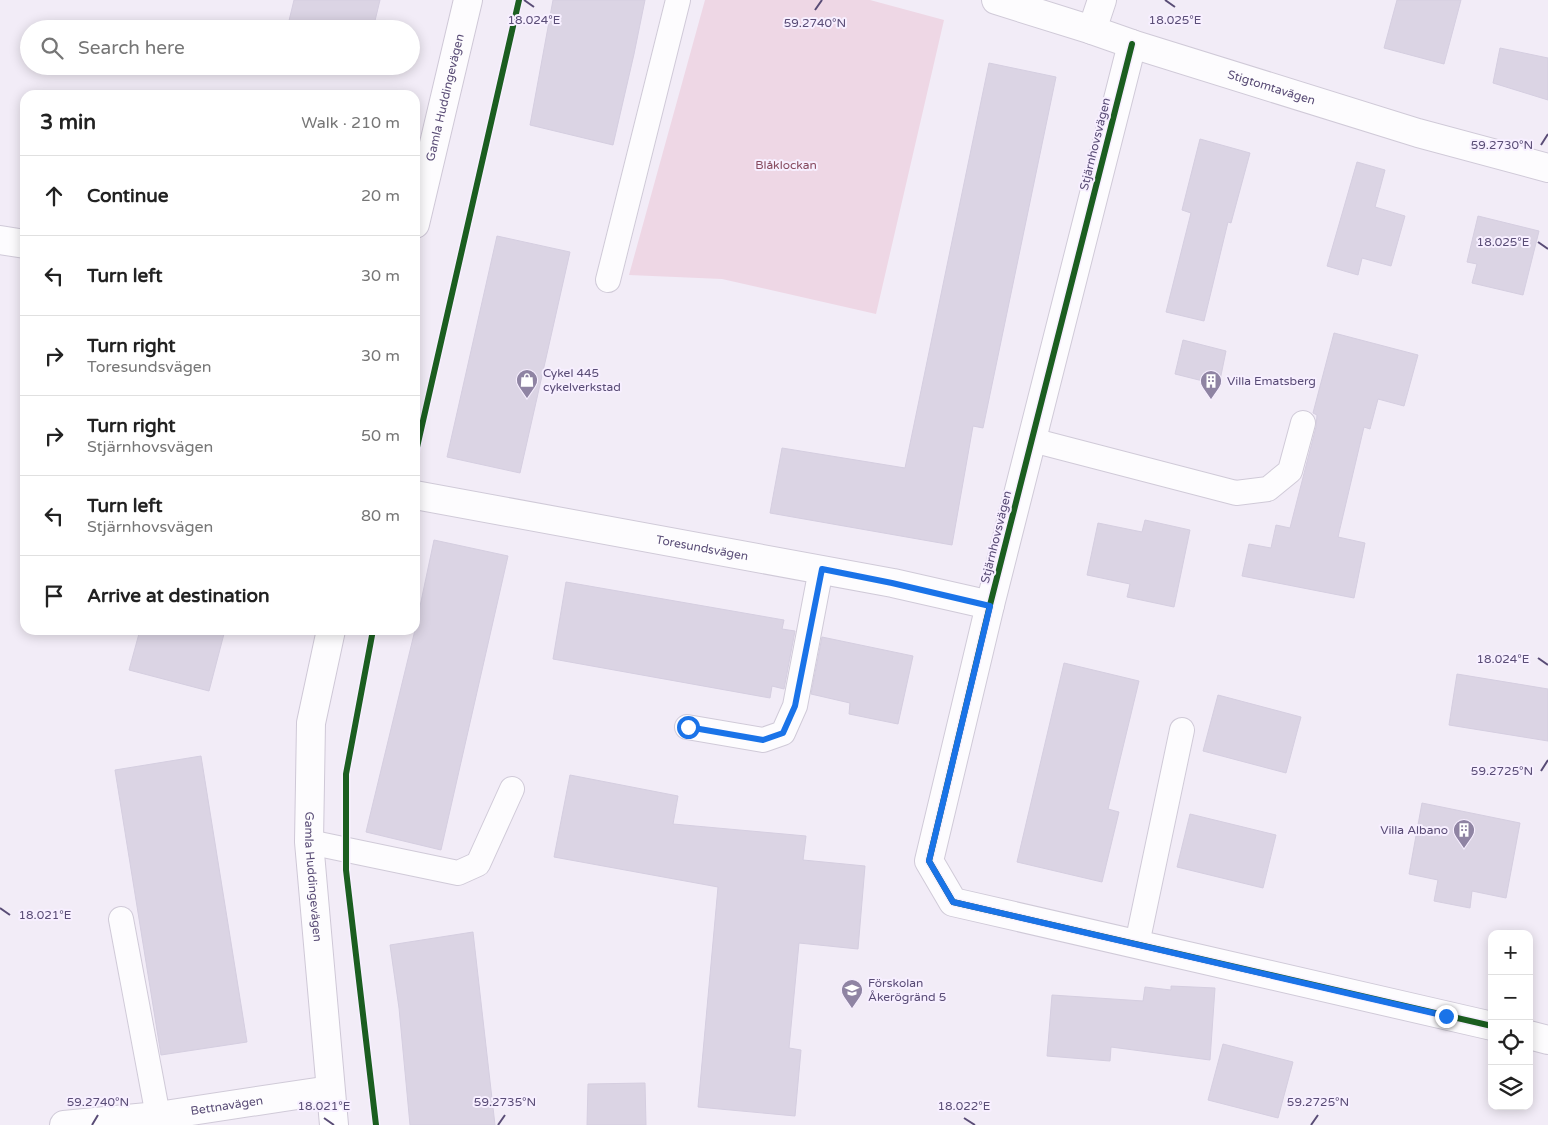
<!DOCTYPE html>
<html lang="en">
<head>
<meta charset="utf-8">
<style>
	body { margin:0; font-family:"Varela Round",sans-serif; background:#f2f2f2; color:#222 }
	.controls { position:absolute; right:15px; bottom:15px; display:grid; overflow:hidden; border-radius:10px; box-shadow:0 2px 12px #0003 }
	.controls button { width:45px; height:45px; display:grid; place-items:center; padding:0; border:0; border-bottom:1px solid #e0e0e0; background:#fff; color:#222; font:25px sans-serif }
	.stop { position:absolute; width:15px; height:15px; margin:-11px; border:4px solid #1a73e8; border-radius:50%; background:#fff }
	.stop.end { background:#1a73e8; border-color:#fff; box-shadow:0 1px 5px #0008 }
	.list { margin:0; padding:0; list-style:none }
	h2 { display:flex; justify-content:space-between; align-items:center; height:65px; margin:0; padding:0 20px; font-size:21px }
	h2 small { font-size:16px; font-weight:400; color:#767676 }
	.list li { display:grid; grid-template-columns:32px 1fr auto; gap:15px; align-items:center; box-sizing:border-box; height:80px; padding:0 20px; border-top:1px solid #e0e0e0 }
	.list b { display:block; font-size:19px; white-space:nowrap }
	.list p { margin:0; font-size:16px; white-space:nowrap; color:#767676 }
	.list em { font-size:16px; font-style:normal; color:#767676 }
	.icon { flex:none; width:28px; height:28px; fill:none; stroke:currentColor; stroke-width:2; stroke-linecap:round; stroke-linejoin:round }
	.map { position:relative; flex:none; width:1548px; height:1125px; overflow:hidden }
	.search { position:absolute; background:#fff; box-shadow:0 2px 12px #0003; left:20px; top:20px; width:400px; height:55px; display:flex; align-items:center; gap:12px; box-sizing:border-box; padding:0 18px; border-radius:28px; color:#767676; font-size:19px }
	.panel { position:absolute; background:#fff; box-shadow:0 2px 12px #0003; left:20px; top:90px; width:400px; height:545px; border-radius:15px }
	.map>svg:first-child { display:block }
</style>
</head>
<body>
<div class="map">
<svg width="1548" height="1125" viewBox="0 0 1548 1125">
	<rect width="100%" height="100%" fill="#f2ecf7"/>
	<path fill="#eed7e5" d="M705 0H870L944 20 876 314 722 279 629 275Z"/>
	<g fill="#dbd4e4" stroke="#d5cee0">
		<path d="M294 0H380L373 29H287Z"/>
		<path d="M553 0H645L634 54 613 145 530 125Z"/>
		<path d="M1397 0H1461L1444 64 1384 48Z"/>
		<path d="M1500 48 1548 58V100L1493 83Z"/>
		<path d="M989 63 1056 77 983 428 973 426 952 545 770 513 782 448 905 468Z"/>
		<path d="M1200 139 1250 153 1231 223 1228 222 1204 321 1166 312 1191 213 1182 210Z"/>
		<path d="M1357 162 1385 170 1375 207 1405 216 1391 266 1362 258 1358 275 1327 266Z"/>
		<path d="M1478 216 1539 231 1523 295 1472 283 1477 264 1467 262Z"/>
		<path d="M497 236 570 252 520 473 447 457Z"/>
		<path d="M1334 333 1418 355 1404 406 1378 399 1370 429 1364 427 1338 537 1365 543 1354 598 1242 576 1249 544 1271 548 1276 525 1290 528 1316 427 1317 415 1313 413Z"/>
		<path d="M1183 340 1226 351 1219 385 1175 374Z"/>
		<path d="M1145 520 1190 530 1174 607 1127 597 1130 584 1087 575 1098 523 1142 532Z"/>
		<path d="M434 540 508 556 441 850 366 832 415 630Z"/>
		<path d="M566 582 784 620 782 629 795 631 784 689 772 686 770 698 553 659Z"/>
		<path d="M140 630H225L209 691 129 670Z"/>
		<path d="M822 637 913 656 898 724 849 714 850 703 811 694Z"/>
		<path d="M1064 663 1139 681 1108 809 1119 812 1102 882 1017 862Z"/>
		<path d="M1457 674 1548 689V741L1449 725Z"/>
		<path d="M1218 695 1301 717 1286 773 1203 751Z"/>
		<path d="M201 756 247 1042 161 1055 115 770Z"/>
		<path d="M570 775 678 796 673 824 806 836 803 860 865 866 858 949 799 943 789 1048 801 1050 795 1116 698 1107 718 887 554 857Z"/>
		<path d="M1422 803 1520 823 1506 898 1472 891 1470 908 1434 901 1438 880 1409 874Z"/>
		<path d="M1190 814 1276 835 1263 888 1177 867Z"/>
		<path d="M473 932 495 1125H410L399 1008 390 945Z"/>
		<path d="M1171 986 1215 988 1210 1060 1111 1047 1110 1061 1047 1056 1052 995 1143 1001 1145 987 1171 990Z"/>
		<path d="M1223 1044 1293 1062 1278 1118 1208 1100Z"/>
		<path d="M645 1083 646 1125H587L588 1084Z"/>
	</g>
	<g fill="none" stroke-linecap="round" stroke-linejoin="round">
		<g stroke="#d0cad8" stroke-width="26">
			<g id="lane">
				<path d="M608 280 678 0"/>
				<path d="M1032 440 1236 493 1268 489 1290 471 1303 423"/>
				<path d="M687 727 763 740 783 733 795 706 821 569"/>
				<path d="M309 842 458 873 478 864 512 789"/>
				<path d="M121 919 158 1116"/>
				<path d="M1137 944 1182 730"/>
			</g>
		</g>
		<g stroke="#d0cad8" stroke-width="30">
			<g id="street">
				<path id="s1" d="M996 0 1092 30 1132 44 1418 133 1548 168"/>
				<path d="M1092 30 1102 0"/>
				<path d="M1132 44 990 605 929 861 953 902 1492 1026"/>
				<path d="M0 240 25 244"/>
				<path id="s2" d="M415 495 893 583 990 605"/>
				<path d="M1529 1035 1548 1040"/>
				<path id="s3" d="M64 1125 158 1116 330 1090"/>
			</g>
		</g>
		<g stroke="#cfc8d7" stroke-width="30">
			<g id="secondary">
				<path id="s4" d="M415 224 468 0"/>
				<path id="s5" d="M331 630 311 723 309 842 334 1125"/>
			</g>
		</g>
		<use href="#lane" stroke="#fdfcfe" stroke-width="24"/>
		<use href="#street" stroke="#fdfcfe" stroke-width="28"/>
		<use href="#secondary" stroke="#fdfcfe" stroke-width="28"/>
		<g stroke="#f7efff" stroke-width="9">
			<g id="cycleway">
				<path d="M1132 44 990 605 929 861 953 902 1492 1026"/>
				<path d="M415 456 519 0"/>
				<path d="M373 630 346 774V870L376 1125"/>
			</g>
		</g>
		<use href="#cycleway" stroke="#1b5e20" stroke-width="6"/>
	</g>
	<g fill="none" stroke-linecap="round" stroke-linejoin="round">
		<path stroke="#1a73e8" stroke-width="6" d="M688 727 763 740 783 733 795 706 822 569 892 583 990 606 929 861 953 902 1446 1016"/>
	</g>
	<path fill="none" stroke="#594c76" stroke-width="2" d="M524 0 534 7M1165 0 1175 7M815 10 822 0M1541 145 1548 134M1538 242 1548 249M1538 658 1548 665M1541 771 1548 760M0 908 10 915M324 1118 334 1125M964 1118 975 1125M92 1125 98 1115M498 1125 505 1115M1311 1125 1318 1115"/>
	<defs>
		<g id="shop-pin" transform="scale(1.125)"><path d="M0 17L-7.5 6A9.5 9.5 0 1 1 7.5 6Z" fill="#8f84a3" stroke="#f7efff"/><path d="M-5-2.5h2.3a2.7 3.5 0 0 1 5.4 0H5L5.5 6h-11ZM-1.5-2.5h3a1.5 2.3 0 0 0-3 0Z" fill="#fff"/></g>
		<g id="building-pin" transform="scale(1.125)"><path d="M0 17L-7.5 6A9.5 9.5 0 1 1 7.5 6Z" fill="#8f84a3" stroke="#f7efff"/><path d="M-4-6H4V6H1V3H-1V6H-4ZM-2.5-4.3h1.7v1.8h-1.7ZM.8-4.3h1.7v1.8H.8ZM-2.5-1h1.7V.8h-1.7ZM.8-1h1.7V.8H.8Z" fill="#fff"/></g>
		<g id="school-pin" transform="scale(1.125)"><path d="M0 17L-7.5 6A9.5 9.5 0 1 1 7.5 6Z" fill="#8f84a3" stroke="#f7efff"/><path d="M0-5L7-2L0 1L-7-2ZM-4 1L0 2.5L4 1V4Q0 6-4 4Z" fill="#fff"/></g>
	</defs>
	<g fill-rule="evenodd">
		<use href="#shop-pin" x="527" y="380"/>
		<use href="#building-pin" x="1211" y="381"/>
		<use href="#building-pin" x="1464" y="830"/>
		<use href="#school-pin" x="852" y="990"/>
	</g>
	<g text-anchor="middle" stroke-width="4" stroke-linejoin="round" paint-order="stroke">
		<g font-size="12" fill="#594c76" stroke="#f7efff">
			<text dy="4" stroke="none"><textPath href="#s1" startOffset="289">Stigtomtavägen</textPath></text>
			<text dy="4" stroke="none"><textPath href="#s4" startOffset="130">Gamla Huddingevägen</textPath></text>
			<text transform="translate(1095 144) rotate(-76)" y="4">Stjärnhovsvägen</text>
			<text transform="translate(996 537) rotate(-76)" y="4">Stjärnhovsvägen</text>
			<text dy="4" stroke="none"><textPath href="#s2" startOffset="292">Toresundsvägen</textPath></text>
			<text dy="4" stroke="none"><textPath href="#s5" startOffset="249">Gamla Huddingevägen</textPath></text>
			<text dy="4" stroke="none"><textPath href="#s3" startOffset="164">Bettnavägen</textPath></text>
		</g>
		<g font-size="12" fill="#874a5f" stroke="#f7efff">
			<text x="786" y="169">Blåklockan</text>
		</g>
		<g font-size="12" fill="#594c76" stroke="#f7efff" text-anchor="start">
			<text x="543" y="377">Cykel 445<tspan x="543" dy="14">cykelverkstad</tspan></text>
			<text x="1227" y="385">Villa Ematsberg</text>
			<text x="1448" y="834" text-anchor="end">Villa Albano</text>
			<text x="868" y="987">Förskolan<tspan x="868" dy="14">Åkerögränd 5</tspan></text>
		</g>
	</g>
	<g font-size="12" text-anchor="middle" fill="#594c76" stroke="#f7efff" stroke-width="4" stroke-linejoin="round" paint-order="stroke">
		<text x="534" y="24">18.024°E</text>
		<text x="1175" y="24">18.025°E</text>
		<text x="815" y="27">59.2740°N</text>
		<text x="1502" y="149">59.2730°N</text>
		<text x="1503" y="246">18.025°E</text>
		<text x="1503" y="663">18.024°E</text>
		<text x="1502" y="775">59.2725°N</text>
		<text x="45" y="919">18.021°E</text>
		<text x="98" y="1106">59.2740°N</text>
		<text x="505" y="1106">59.2735°N</text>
		<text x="1318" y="1106">59.2725°N</text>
		<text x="324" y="1110">18.021°E</text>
		<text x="964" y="1110">18.022°E</text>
	</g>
</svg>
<div class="controls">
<button>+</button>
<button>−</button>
<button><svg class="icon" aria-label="locate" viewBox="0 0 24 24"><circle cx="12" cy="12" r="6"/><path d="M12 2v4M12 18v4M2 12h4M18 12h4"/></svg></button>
<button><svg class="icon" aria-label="layers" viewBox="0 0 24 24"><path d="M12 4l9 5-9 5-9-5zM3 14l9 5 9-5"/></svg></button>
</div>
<div class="stop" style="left:688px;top:727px"></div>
<div class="stop end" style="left:1446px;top:1016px"></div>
<div class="search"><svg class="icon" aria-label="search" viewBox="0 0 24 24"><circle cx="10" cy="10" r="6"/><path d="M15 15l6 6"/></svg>Search here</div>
<section class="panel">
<h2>3 min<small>Walk · 210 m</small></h2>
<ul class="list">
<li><svg class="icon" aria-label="ahead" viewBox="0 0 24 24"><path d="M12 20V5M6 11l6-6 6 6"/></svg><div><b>Continue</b></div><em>20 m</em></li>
<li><svg class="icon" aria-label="left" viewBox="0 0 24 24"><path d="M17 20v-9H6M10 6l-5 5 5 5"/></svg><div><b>Turn left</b></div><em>30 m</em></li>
<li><svg class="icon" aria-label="right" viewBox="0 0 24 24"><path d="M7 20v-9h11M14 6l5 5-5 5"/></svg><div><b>Turn right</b><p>Toresundsvägen</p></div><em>30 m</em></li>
<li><svg class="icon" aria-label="right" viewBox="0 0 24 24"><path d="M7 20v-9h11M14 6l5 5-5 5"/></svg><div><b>Turn right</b><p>Stjärnhovsvägen</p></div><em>50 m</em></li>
<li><svg class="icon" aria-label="left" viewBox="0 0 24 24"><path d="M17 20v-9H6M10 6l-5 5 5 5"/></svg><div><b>Turn left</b><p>Stjärnhovsvägen</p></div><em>80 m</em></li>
<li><svg class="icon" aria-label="arrive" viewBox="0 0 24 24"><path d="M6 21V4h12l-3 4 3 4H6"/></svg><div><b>Arrive at destination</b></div></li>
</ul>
</section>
</div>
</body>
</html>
